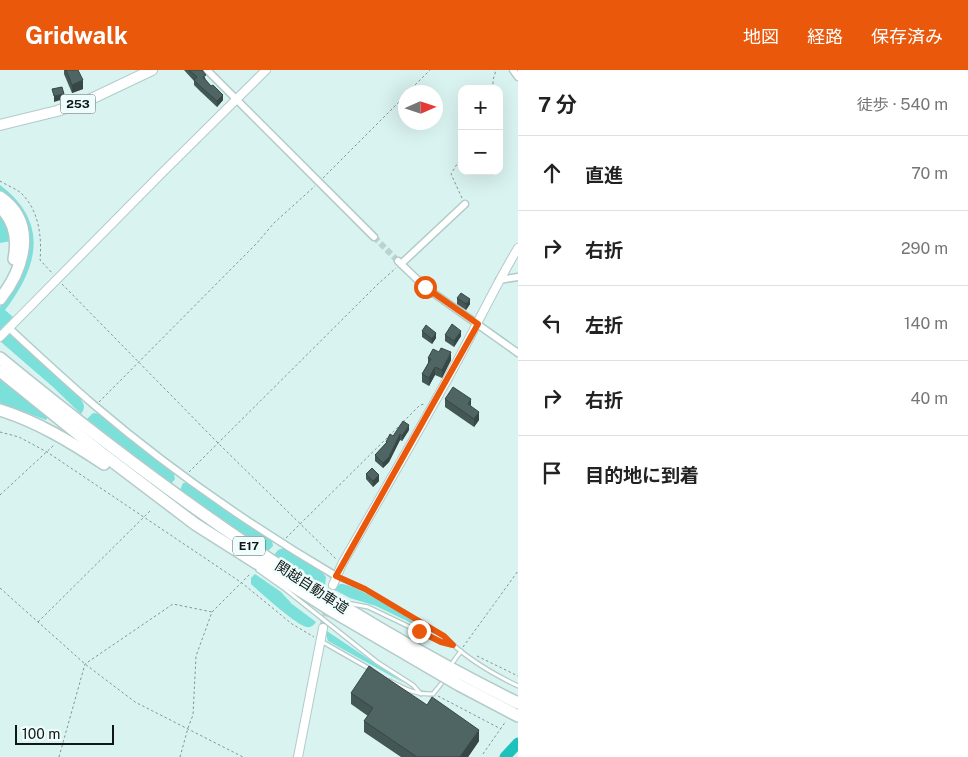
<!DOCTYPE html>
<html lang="ja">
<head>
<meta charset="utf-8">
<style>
	body { margin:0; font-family:"Public Sans","Noto Sans JP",sans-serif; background:#f6f6f6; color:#222 }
	.controls { position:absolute; right:15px; top:15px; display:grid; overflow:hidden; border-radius:10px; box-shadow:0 5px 20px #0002 }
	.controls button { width:45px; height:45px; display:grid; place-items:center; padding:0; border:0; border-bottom:1px solid #e0e0e0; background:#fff; color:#222; font:25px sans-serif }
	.compass { position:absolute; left:398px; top:15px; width:45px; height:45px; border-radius:50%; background:#fff; box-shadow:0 5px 20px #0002; rotate:87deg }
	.scale { position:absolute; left:15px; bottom:12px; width:99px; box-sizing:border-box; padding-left:5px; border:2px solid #0f1817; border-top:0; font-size:14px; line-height:18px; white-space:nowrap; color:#0f1817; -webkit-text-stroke:4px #effefd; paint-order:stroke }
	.stop { position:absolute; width:15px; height:15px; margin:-11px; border:4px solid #ea580c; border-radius:50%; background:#fff }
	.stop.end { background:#ea580c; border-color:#fff; box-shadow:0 1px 5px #0008 }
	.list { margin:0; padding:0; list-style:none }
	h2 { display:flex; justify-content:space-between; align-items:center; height:65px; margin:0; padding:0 20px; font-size:21px }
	h2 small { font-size:16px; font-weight:400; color:#767676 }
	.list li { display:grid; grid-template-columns:32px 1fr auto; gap:15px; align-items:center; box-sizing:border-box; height:75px; padding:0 20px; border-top:1px solid #e0e0e0 }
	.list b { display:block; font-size:19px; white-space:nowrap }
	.list em { font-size:16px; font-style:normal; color:#767676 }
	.icon { flex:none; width:28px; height:28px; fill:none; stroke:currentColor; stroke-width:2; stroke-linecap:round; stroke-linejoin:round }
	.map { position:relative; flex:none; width:518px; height:687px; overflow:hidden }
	header { display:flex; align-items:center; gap:30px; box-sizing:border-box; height:70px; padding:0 25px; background:#ea580c; color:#fff }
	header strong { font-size:24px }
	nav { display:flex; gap:28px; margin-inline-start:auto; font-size:18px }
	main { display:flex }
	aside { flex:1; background:#fff }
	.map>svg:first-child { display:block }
</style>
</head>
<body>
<header>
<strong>Gridwalk</strong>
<nav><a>地図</a><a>経路</a><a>保存済み</a></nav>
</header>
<main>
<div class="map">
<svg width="518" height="687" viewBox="0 0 518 687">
	<rect width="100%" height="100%" fill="#d9f3f1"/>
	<g fill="#7bdfda">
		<path d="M0 115C49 152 39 196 5 240L13 247 0 260V237L15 217 24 195 0 122Z"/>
		<path d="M0 144 5 150 11 171 0 173Z"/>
		<path d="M7 265H11L82 328 81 330C85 335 85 338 81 344L53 317 1 272Z"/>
		<path d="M0 308 48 347 46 350 0 333Z"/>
		<path d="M93 343 100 344 173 400 175 409 171 414 87 349Z"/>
		<path d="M183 413H188L272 470 273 476 268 481 180 420Z"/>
		<path d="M284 478 321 501 326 507 325 516 274 485 278 480Z"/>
		<path d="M255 504 281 522 292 534 316 552C314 555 311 558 307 557 296 555 261 523 251 514V508Z"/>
		<path d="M340 514C354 512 414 552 430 562L376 536 350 528 335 520 337 516Z"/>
		<path d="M327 561 404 613 328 571 326 565Z"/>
	</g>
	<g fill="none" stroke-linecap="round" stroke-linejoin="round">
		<path stroke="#1ec2bc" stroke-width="11" d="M505 687 518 673"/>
		<path stroke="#bbd2d0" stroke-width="6" stroke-dasharray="6 3" stroke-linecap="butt" d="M374 167 398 191"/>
		<path stroke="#bbd2d0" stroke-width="8" stroke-dasharray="8 4" stroke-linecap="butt" d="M323 558 333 515"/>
		<g stroke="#b2cbc9" stroke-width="5.5">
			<g id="service">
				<path d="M258 500 285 519 377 592 413 615 421 624"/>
				<path d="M338 507 365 519 444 566C465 588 491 603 518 616"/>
				<path d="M347 533 368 537 441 572 452 575"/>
				<path d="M321 571 370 599"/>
				<path d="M453 592 461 581"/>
				<path d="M390 611C405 619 416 625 433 624L441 614"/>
			</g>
		</g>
		<g stroke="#b2cbc9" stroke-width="9">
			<g id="minor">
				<path d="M207 0 374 167"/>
				<path d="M513 0 518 7"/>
				<path d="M398 191 425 217 518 283"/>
				<path d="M401 194 465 134"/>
				<path d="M499 210 518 207"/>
				<path d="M9 258C37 284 65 310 94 335 169 399 251 456 336 506"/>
			</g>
		</g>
		<g stroke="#b2cbc9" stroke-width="10">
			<g id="tertiary">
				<path d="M0 267 162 103 266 0"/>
				<path d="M333 515 342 494C379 429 417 365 453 299 475 259 494 218 518 178"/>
				<path d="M298 687 323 558"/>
			</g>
		</g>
		<g stroke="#b2cbc9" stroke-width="12">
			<path id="trunk" d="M0 55 57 41 91 29 152 0"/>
		</g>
		<g stroke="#b2cbc9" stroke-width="14">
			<g id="motorway">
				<path d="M0 127C38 153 24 199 0 229"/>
				<path d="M0 137C15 151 18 169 14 189"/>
				<path d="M0 288C162 421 329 540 518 633"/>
				<path d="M0 301 104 385 195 454 334 542 459 615 518 646"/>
				<path d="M0 340C38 352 71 372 104 394"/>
			</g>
		</g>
		<g stroke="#829593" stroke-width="1" stroke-dasharray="2.5 2.5" stroke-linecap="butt">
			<path d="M493 19V10L496 0"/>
			<path d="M408 22 430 0"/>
			<path d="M462 86 451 104 462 128"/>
			<path d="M323 108 406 25"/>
			<path d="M0 111C6 115 15 118 21 123 39 140 42 167 40 190L53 204"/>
			<path d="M62 214 219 374 336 489"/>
			<path d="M99 332 257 173 274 153 315 116"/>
			<path d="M403 352 420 335 425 334"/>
			<path d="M0 362 19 367 47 382 242 513 292 554 314 567"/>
			<path d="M189 402 378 214 396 198"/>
			<path d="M0 425 54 375"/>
			<path d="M286 468 400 355"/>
			<path d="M0 518 85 594 135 632 243 687"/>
			<path d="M38 552 151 440"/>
			<path d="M463 577 518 501"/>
			<path d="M477 586 518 606"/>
			<path d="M438 626 501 659"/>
			<path d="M483 684 506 651"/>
			<path d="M59 687 85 594 173 534 212 542"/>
			<path d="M180 687 188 658 193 645 196 586 212 542 250 504"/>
		</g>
		<use href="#service" stroke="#fff" stroke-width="3"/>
		<use href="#minor" stroke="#fff" stroke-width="6"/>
		<use href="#tertiary" stroke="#fff" stroke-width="8"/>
		<use href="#trunk" stroke="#fff" stroke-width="10"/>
		<use href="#motorway" stroke="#fff" stroke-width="11"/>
	</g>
	<g fill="#435755">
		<path d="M64 0H78L83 19 72 23 64 4Z"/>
		<path d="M184 0H202L206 10 223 30 217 37 201 22 194 15V11Z"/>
		<path d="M457 228 470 234 466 240 457 234Z"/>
		<path d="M422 261 436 268 432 274 422 267Z"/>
		<path d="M445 265 461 266 454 277 445 271Z"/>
		<path d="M428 288 451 290 442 308 435 305 429 316 422 312V304L428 293Z"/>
		<path d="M445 329 471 336 479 350 474 357 445 337Z"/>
		<path d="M409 360 402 371 400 370 389 392 383 398 375 391V385L386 374V372L393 366Z"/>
		<path d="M366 404 379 411 373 417 366 409Z"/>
		<path d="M351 623 427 635 479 671 468 687H401L364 662V651L368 646 351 634Z"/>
	</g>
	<g fill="#374745">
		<path d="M83 10V19L72 23V15Z"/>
		<path d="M64 24V29L54 32V26Z"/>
		<path d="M223 25V30L217 37V31Z"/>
		<path d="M470 229V234L466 240V234Z"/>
		<path d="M461 261V266L454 277V271Z"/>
		<path d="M436 263V268L432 274V269Z"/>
		<path d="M451 282V290L442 308V300Z"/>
		<path d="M435 297V305L429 316V308Z"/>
		<path d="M471 329V336L468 334Z"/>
		<path d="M479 342V350L474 357V349Z"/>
		<path d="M409 355V360L402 371V366Z"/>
		<path d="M400 364V370L389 392 383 398V393Z"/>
		<path d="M379 405V411L373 417V411Z"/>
		<path d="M479 660V671L468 687H460Z"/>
	</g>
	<g fill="#4e6563" stroke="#374745">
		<path d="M66 0H78L83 10 72 15Z"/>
		<path d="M189 0H202L206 5 203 7 211 16 213 15 223 25 217 31 201 17 194 10 197 7Z"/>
		<path d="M62 17 64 24 54 26 52 19Z"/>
		<path d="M461 223 470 229 466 234 457 228Z"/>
		<path d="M452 254 461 261 454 271 445 265Z"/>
		<path d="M426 255 436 263 432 269 422 261Z"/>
		<path d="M441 278 451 282 442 300 435 297 429 308 422 304 431 289 428 288 433 279 439 282Z"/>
		<path d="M453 317 471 329 468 334 479 342 474 349 445 329Z"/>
		<path d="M403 351 409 355 402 366 400 364 389 387 383 393 375 385 387 372H386L390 364 393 366Z"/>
		<path d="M372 398 379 405 373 411 366 404Z"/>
		<path d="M369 596 427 635 432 627 479 660 460 687H417L364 651 373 638 351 623Z"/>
	</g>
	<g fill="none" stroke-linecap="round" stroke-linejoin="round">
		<path stroke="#ea580c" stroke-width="6" d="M419 561 441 572 453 575 444 566 365 519 336 506 478 254 425 217"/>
	</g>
	<g text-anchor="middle" stroke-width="5" stroke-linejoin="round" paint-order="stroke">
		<g fill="#effefd" stroke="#525d5c" stroke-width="1">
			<rect x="60.5" y="24.5" width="35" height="19" rx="4"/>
			<rect x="233" y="466.5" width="32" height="19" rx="4"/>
		</g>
		<g font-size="12" font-weight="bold" fill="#0f1817">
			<text x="78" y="38">253</text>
			<text x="249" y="480">E17</text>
		</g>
		<g font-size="14" fill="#0f1817" stroke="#effefd">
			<text transform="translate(312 517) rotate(33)" y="5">関越自動車道</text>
		</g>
	</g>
</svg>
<div class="controls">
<button>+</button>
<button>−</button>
</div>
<svg class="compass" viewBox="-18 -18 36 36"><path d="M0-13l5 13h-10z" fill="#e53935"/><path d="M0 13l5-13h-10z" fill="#767676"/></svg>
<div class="scale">100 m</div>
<div class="stop" style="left:425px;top:217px"></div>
<div class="stop end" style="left:419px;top:561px"></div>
</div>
<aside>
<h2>7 分<small>徒歩 · 540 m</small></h2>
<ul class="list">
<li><svg class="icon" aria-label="ahead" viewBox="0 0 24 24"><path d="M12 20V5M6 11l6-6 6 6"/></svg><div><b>直進</b></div><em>70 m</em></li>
<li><svg class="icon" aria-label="right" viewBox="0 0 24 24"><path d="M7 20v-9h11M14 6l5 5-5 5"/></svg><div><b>右折</b></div><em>290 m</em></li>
<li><svg class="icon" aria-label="left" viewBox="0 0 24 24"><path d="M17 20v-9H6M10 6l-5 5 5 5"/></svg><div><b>左折</b></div><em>140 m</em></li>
<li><svg class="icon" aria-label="right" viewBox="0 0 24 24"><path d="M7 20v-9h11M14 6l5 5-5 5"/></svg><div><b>右折</b></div><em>40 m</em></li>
<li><svg class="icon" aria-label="arrive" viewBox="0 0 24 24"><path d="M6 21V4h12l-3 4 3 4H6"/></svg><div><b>目的地に到着</b></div></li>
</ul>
</aside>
</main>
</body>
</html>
